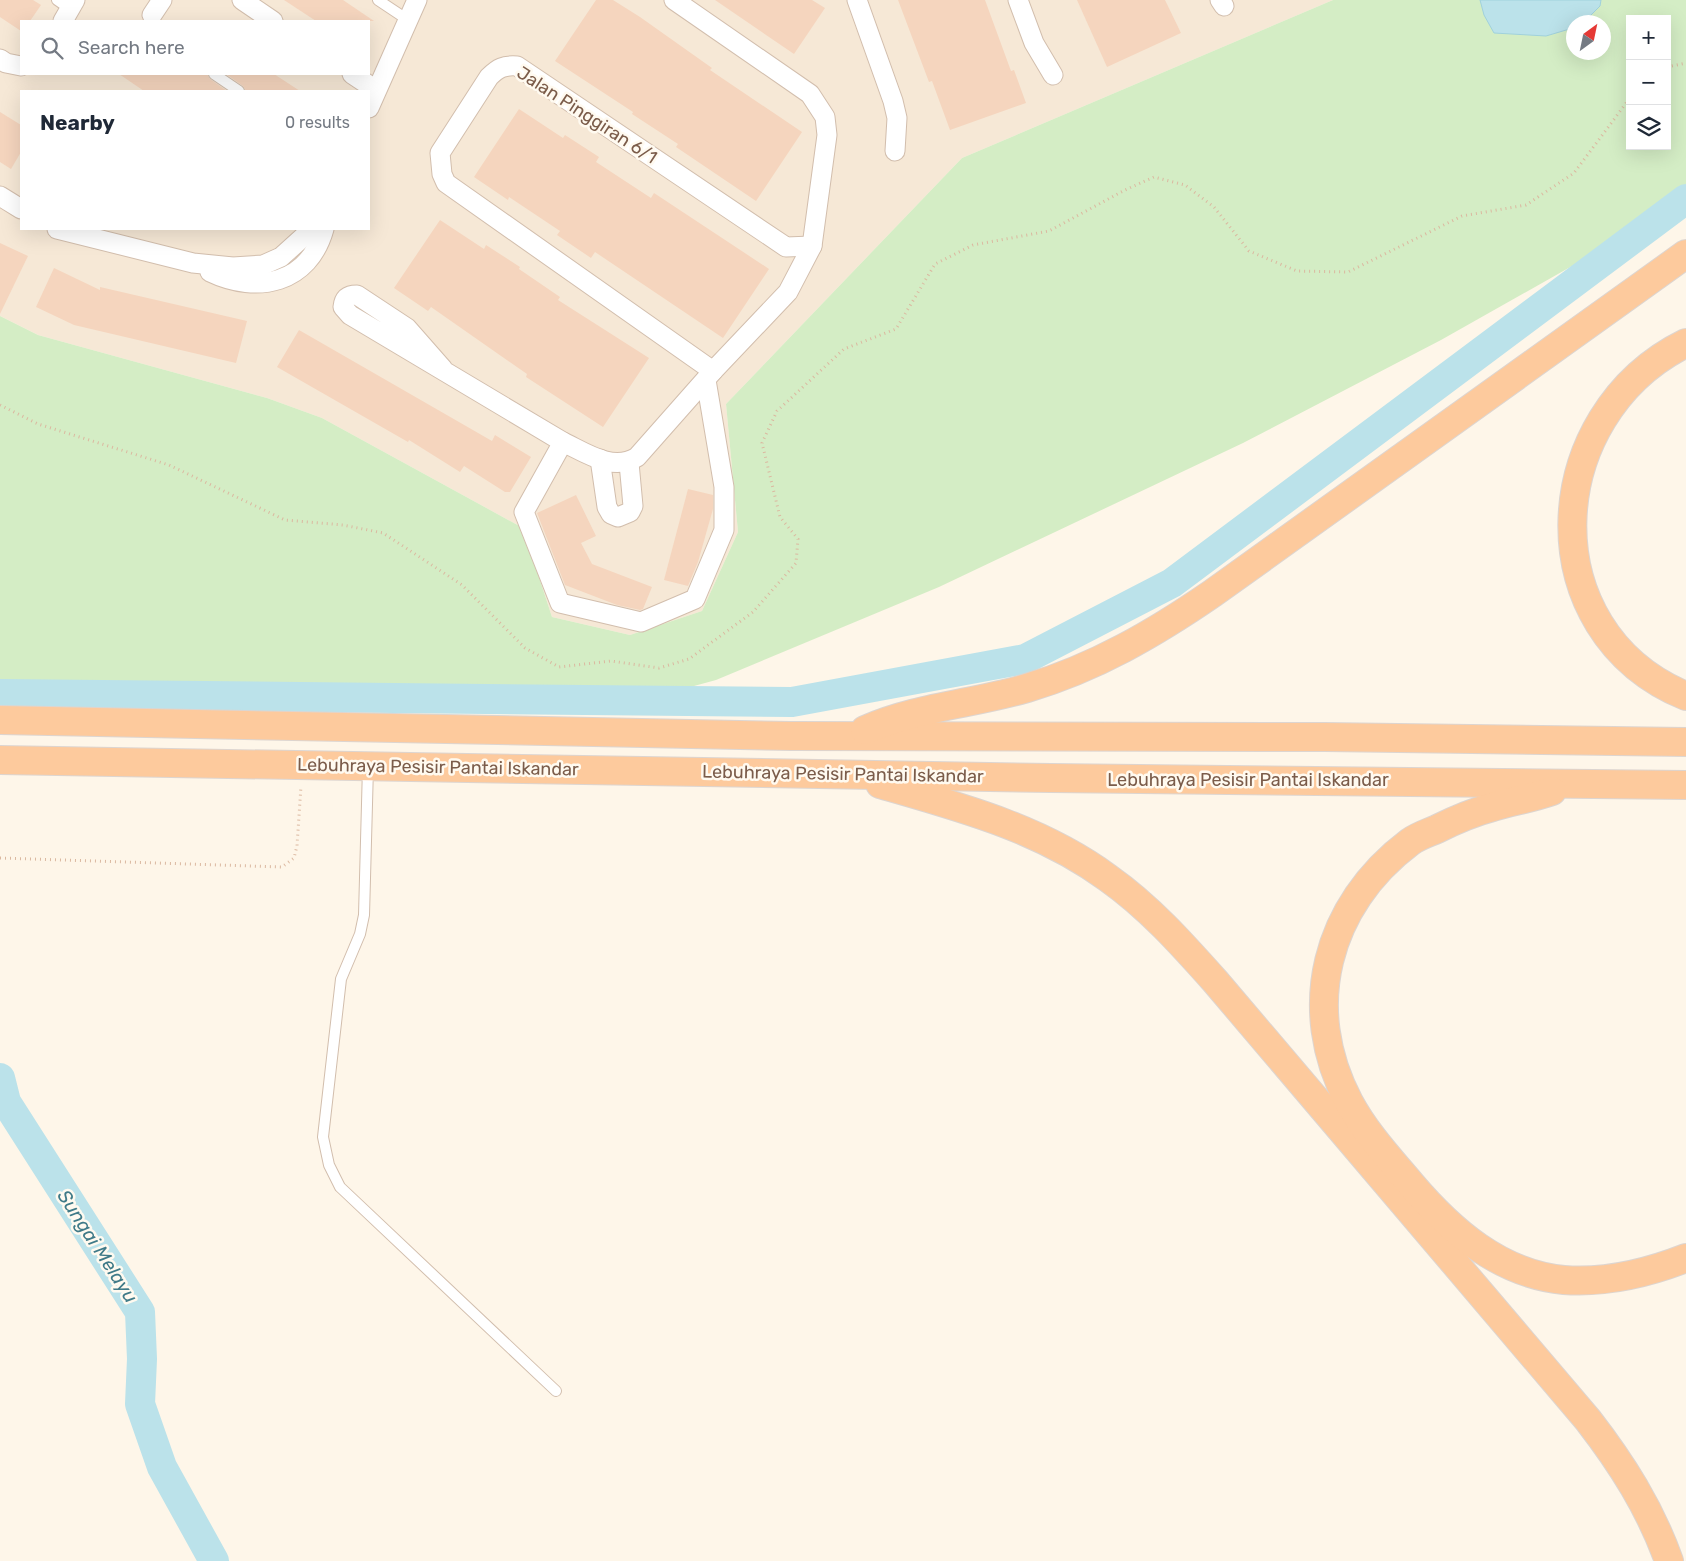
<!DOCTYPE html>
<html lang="en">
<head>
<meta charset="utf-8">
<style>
	body { margin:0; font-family:Rubik,sans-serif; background:#f6f6f7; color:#1f2937 }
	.controls { position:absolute; right:15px; top:15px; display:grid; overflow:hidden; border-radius:0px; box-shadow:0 5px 20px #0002 }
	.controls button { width:45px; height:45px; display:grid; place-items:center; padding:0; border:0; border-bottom:1px solid #e0e1e3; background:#fff; color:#1f2937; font:25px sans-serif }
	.compass { position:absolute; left:1566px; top:15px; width:45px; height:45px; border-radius:50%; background:#fff; box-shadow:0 5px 20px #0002; rotate:33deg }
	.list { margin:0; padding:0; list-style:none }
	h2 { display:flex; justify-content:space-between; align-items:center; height:65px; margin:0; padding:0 20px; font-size:21px }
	h2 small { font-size:16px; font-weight:400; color:#747a83 }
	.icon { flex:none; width:28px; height:28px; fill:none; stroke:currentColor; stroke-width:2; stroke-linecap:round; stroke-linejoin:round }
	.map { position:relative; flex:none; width:1686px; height:1561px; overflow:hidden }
	.search { position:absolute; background:#fff; box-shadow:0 5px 20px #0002; left:20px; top:20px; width:350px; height:55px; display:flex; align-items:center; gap:12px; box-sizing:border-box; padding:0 18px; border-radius:0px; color:#747a83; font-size:19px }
	.panel { position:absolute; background:#fff; box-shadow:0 5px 20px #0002; left:20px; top:90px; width:350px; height:140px; border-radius:0px }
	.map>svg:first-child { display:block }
</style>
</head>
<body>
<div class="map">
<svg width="1686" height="1561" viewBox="0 0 1686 1561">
	<rect width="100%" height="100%" fill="#fef6e9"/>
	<path fill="#f6e8d6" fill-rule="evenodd" d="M0 0H1333L962 158 726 404 738 532 702 611 630 635 552 617 523 528 322 418 267 398 38 335 0 316ZM21 21H369V74H21ZM21 91H369V229H21Z"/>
	<path fill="#d4edc5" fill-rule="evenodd" d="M1333 0H1686V196L1669 209 1588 257 1441 340 1243 443 939 587 716 680 672 692 580 696 0 684V316L38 335 267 398 322 418 523 528 552 617 630 635 702 611 738 532 726 404 962 158ZM1630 19H1667V146H1630ZM1574 22H1604V52H1574Z"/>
	<path fill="#bbe2ea" stroke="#a0d1dc" d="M1480 0H1601L1600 6 1584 22H1574L1573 28 1546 36 1494 33 1484 15Z"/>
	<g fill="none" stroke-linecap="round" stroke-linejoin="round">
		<g stroke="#bbe2ea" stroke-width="30">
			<path d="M0 694 792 702 1025 659 1172 583 1686 199"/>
			<path d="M0 1078 6 1102 140 1312 142 1359 140 1404 162 1467 214 1561"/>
		</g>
	</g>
	<g fill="#f5d5be">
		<path d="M0 0H33L41 5 30 21H21V31L0 17Z"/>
		<path d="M284 0H343L374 21H316Z"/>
		<path d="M596 0H613L640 17 712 68 710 70 802 132 756 201 676 147 678 144 632 114 633 112 555 61Z"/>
		<path d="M715 0H812L825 8 794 54Z"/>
		<path d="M898 0H985L1011 71 1014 70 1026 103 950 130 932 81 929 82Z"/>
		<path d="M1077 0H1165L1181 33 1107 67Z"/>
		<path d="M119 74H207L210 79 227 91H144Z"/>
		<path d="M226 74H274L300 91H246L243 86Z"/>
		<path d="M519 109 563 138 565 135 599 157 596 162 651 198 654 193 769 269 723 338 595 252 591 258 557 235 560 231 509 197 508 200 474 177Z"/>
		<path d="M0 112 21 125V152L11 169 0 162Z"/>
		<path d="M440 220 484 249 486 245 520 267 519 269 560 297 558 300 649 358 603 427 526 377 527 374 431 307 428 311 394 288Z"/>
		<path d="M0 243 28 256 0 314Z"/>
		<path d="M54 268 100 290V287L247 321 236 363 74 325 36 307Z"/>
		<path d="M299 330 492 441 495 435 531 457 510 492H505L464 466 460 472 409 440 408 442 277 367Z"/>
		<path d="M688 489 713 495V509L698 562 688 586 664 580Z"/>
		<path d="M576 495 596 536 581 543 592 564 652 587 643 609 640 610 617 605 565 585 537 513Z"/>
	</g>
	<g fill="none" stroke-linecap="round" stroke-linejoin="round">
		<g stroke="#d2bead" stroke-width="12">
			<g id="service">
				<path d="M57 0 70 9"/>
				<path d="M378 0 408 20"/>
				<path d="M214 74 239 91"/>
				<path d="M368 767 364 915 360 934 341 979 323 1137 329 1165 340 1187 556 1391"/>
			</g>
		</g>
		<g stroke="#d2bead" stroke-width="21">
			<g id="minor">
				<path d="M242 0 273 21"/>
				<path d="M857 0 893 101 897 118 895 151"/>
				<path d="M1018 0 1034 43 1053 75"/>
				<path d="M1220 0 1224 6"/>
				<path d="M152 15 162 0"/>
				<path d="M63 21 75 0"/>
				<path d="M0 59 6 63 21 66"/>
				<path d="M352 74 376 90"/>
				<path d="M369 108 417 0"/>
				<path d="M0 196 21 209"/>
				<path d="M57 229 193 263 233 267 263 265 281 257 312 229"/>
				<path d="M210 272C258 295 309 283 324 229"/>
				<path d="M443 369 407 328 357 295C348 295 344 297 343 307L350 315 563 442C586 453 613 472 637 457L713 371 788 292 812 246 827 135 825 117 810 94 674 0"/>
				<path d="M713 371 446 183 442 174 440 153 489 77C498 68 504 65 517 66L786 247 812 246"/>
				<path d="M563 442 524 512 560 603 641 622 695 599 724 530V487L706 380"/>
				<path d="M600 459 607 507 611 514 618 517 630 512 633 506 629 463"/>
			</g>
		</g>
		<g stroke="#ddd5d0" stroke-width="30">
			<g id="trunk">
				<path d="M1686 343C1540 415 1529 631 1686 696"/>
				<path d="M0 720 791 736 1325 737 1686 742"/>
				<path d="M865 730C917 707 973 704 1027 688 1095 668 1155 633 1213 593L1686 254"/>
				<path d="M0 760 1051 778 1686 785"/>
				<path d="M880 784C960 807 1040 828 1108 878 1149 907 1182 944 1215 981L1588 1420C1622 1464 1650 1508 1669 1561"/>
				<path d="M1552 791C1532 798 1513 801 1493 807 1474 812 1455 820 1437 829 1428 833 1418 836 1410 842 1326 905 1299 1008 1349 1102 1365 1132 1389 1158 1411 1184 1451 1231 1500 1274 1564 1280 1605 1283 1648 1273 1686 1258"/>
			</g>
		</g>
		<g stroke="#dbb8a0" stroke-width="3" stroke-dasharray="1 4" stroke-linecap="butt">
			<path d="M1667 67 1686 63"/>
			<path d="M0 405 38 424 169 465 285 520 343 525 383 533 462 585 525 648 559 667 611 661 659 668 689 659 753 612 796 563 798 539 780 517 762 443 777 411 844 349 896 329 935 264 973 245 1049 231 1125 190 1154 177 1185 185 1214 207 1249 251 1297 271 1348 272 1462 216 1526 205 1574 173 1630 98"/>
			<path d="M0 858 282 867 294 858 297 846 301 786"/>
		</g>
		<use href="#service" stroke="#fff" stroke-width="10"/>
		<use href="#minor" stroke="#fff" stroke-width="19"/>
		<use href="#trunk" stroke="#fdca9d" stroke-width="28"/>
	</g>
	<g text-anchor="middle" stroke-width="5" stroke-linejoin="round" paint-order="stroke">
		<g font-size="18" fill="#7b5c4a" stroke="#fffaf0">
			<text transform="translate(587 115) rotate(33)" y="6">Jalan Pinggiran 6/1</text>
			<text transform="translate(438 767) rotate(1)" y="6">Lebuhraya Pesisir Pantai Iskandar</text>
			<text transform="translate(843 774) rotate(1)" y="6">Lebuhraya Pesisir Pantai Iskandar</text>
			<text x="1248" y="786">Lebuhraya Pesisir Pantai Iskandar</text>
		</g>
		<g font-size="19" font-style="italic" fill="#3f7a88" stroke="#fffaf0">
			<text transform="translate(98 1246) rotate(57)" y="7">Sungai Melayu</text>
		</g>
	</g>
</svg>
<div class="controls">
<button>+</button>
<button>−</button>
<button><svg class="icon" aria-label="layers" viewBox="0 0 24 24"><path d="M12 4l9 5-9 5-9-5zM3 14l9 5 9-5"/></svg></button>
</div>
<svg class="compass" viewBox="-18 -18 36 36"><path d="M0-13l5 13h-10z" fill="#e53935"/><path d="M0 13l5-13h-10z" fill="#747a83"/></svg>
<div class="search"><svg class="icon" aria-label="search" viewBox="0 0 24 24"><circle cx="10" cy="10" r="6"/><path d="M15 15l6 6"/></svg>Search here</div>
<section class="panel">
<h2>Nearby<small>0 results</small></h2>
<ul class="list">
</ul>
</section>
</div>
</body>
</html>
